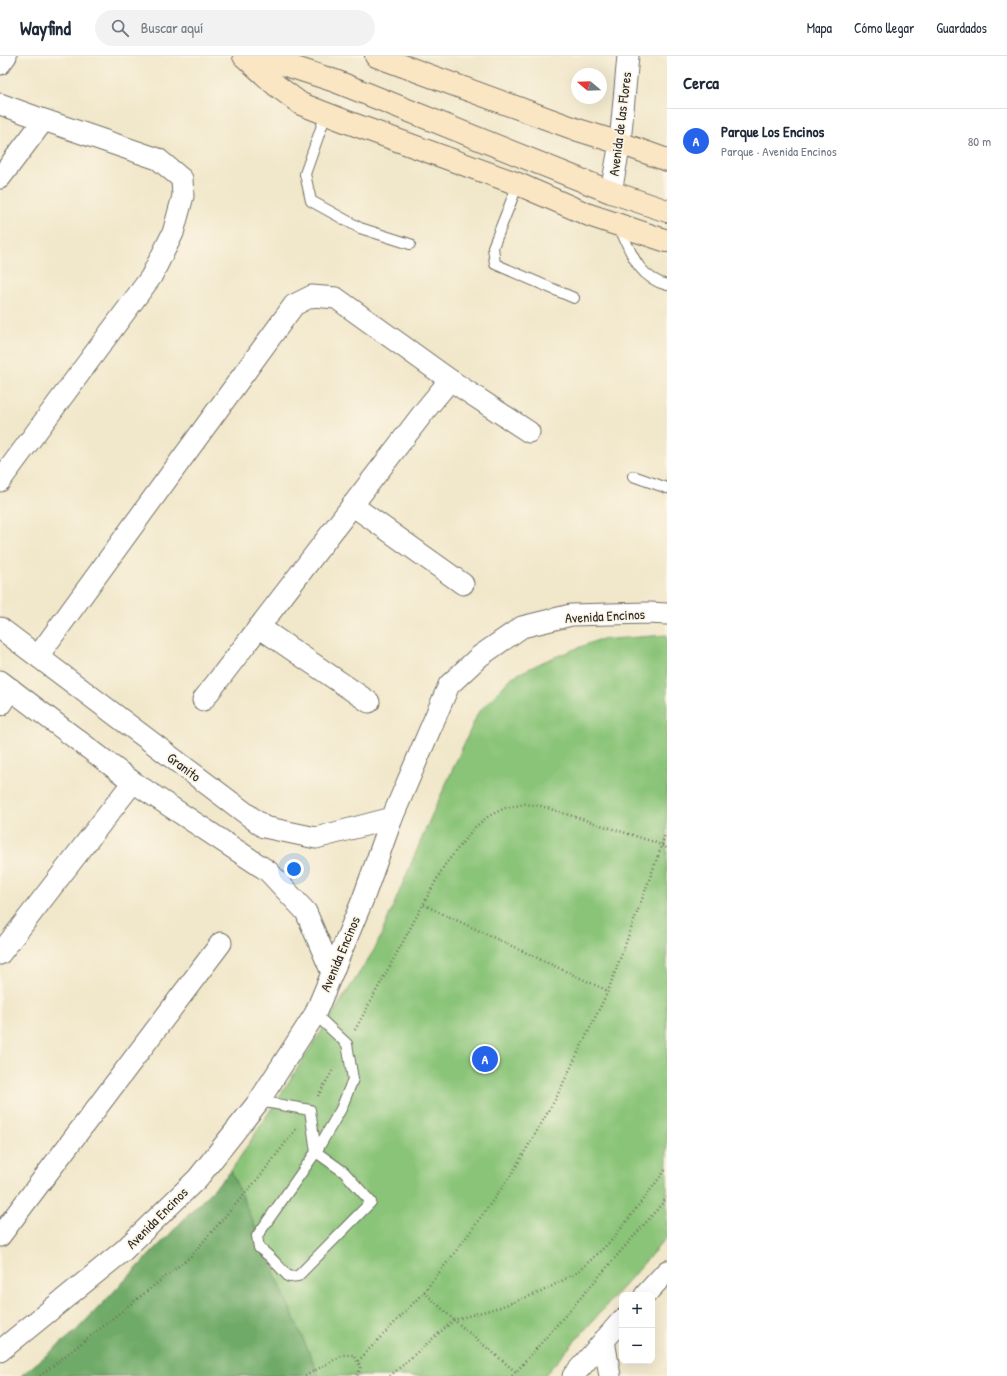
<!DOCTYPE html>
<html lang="es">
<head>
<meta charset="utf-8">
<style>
	body { margin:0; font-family:"Patrick Hand",sans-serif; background:#f2f2f3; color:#1f2937 }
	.controls { position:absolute; right:12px; bottom:12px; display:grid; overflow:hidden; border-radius:8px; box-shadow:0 4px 16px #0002 }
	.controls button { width:36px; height:36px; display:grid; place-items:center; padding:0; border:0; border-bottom:1px solid #e0e1e3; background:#fff; color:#1f2937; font:20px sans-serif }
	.compass { position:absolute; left:571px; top:12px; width:36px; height:36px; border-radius:50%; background:#fff; box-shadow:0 4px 16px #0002; rotate:289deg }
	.you { position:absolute; left:294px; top:813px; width:14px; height:14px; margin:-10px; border:3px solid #fff; border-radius:50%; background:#1a73e8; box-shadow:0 0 0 6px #1a73e833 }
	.badge { display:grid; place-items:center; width:26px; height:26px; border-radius:50%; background:#2563eb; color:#fff; font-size:13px; font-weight:700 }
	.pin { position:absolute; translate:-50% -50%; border:2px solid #fff; box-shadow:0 1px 4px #0006 }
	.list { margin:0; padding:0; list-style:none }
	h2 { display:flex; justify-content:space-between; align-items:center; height:52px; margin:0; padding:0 16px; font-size:17px }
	h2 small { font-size:13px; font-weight:400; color:#747a83 }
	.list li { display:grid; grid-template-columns:26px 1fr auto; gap:12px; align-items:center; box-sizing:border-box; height:64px; padding:0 16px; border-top:1px solid #e0e1e3 }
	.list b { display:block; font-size:15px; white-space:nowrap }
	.list p { margin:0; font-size:13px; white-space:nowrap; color:#747a83 }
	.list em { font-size:13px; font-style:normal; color:#747a83 }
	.icon { flex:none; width:22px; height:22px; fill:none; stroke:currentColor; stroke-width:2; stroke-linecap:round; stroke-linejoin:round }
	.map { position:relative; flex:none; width:667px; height:1320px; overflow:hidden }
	header { display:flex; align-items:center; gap:24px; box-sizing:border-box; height:56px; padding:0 20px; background:#fff; border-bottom:1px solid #e0e1e3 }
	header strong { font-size:19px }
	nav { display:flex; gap:22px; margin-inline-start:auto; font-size:14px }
	.search { width:280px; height:36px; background:#f2f2f3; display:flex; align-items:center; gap:10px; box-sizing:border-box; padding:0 14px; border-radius:22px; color:#747a83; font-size:15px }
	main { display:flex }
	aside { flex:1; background:#fff }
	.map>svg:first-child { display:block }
</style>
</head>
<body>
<header>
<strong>Wayfind</strong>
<div class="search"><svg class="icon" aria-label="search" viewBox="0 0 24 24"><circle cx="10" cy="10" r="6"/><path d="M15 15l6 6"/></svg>Buscar aquí</div>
<nav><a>Mapa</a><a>Cómo llegar</a><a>Guardados</a></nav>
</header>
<main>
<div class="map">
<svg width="667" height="1320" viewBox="0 0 667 1320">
	<rect width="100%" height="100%" fill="#fcf5e5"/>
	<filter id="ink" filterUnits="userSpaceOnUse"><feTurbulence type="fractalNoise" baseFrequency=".025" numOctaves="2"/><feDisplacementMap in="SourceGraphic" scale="8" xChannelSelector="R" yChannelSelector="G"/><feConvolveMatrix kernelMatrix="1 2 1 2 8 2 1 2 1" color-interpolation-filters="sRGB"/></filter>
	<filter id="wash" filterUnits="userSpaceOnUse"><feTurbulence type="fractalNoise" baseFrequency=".012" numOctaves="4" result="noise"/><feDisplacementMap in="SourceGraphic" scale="16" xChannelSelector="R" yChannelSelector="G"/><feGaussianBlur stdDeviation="0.9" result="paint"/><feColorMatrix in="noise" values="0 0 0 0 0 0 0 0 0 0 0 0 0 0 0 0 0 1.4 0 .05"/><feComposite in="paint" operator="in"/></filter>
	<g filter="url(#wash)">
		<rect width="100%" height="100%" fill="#f1e7ca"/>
		<path fill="#8ac478" stroke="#5a7852" d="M667 579V1181L544 1320H21L75 1276 231 1115 376 891 427 770 478 657 512 621 545 605 598 584Z"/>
		<path fill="#6faa68" stroke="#4d6a4a" d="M231 1115 319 1320H21L75 1276Z"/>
	</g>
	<g filter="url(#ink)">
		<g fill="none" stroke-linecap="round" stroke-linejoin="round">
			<g stroke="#706d63" stroke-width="12">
				<g id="lane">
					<path d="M326 58 305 118 311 145 360 172 410 188"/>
					<path d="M518 128 493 191 495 208 574 242"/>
					<path d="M619 170C631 196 637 221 667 229"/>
					<path d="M633 420 667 432"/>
					<path d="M259 1045 310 1054 316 1096 341 1053 353 1023 347 988 315 958"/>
					<path d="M316 1096 344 1116 371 1146 298 1220 289 1221C279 1211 272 1201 259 1192L257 1180Z"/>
				</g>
			</g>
			<g stroke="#706d63" stroke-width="23">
				<g id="street">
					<path d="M0 8 6 0"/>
					<path d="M0 48 44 64 0 122"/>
					<path d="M611 136 620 87 628 0"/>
					<path d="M450 324 529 376"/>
					<path d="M0 425 151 221 173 177 183 140 182 123 158 103 44 64"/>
					<path d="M352 449 463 528"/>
					<path d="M259 571 369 646"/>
					<path d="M0 572 264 771 316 782 392 762"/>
					<path d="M38 600 294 249 312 240 336 242 450 324 427 352 203 644"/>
					<path d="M0 625 133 726 268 815 306 856 332 917"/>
					<path d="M0 649 11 633"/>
					<path d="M0 898 133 726"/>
					<path d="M0 1180 221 887"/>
					<path d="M645 1239 667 1215"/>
					<path d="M604 1284 610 1320"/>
					<path d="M0 1295 123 1195 198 1122 259 1045 315 958 363 843 392 762 449 629 480 600 522 571 571 559 648 557 667 558"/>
					<path d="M573 1320 622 1264"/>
				</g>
			</g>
			<g stroke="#706d63" stroke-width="24">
				<g id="secondary">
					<path d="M244 0 277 30 301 48 350 67 518 128 589 159 667 185"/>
					<path d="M259 0 335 25 611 136 667 155"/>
					<path d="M376 0 578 74 620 87 667 104"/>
				</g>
			</g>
			<g stroke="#706d63" stroke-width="2.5" stroke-dasharray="1 3" stroke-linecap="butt">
				<path d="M667 773V771"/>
				<path d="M424 849 608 935"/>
				<path d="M355 974 444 810 474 772 489 760 505 752 525 748 541 750 654 786 667 792"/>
				<path d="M318 1040 334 1012"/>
				<path d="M424 1236 454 1264 516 1316 667 1142"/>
				<path d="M358 1305 424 1236 463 1186 511 1119 555 1044 608 935 658 800"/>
				<path d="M40 1320 190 1201 261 1119 296 1073"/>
				<path d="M305 1320 343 1299H353L361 1311 357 1320"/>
				<path d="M390 1320 454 1264 500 1251 541 1236 578 1216 613 1183 667 1112"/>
				<path d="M512 1320 516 1316"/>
			</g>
			<use href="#lane" stroke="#fff" stroke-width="10"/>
			<use href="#street" stroke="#fff" stroke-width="21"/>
			<use href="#secondary" stroke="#fbe6c4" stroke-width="22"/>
			<path stroke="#706d63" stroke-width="2.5" stroke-dasharray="1 3" stroke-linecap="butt" d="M658 800 667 773"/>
		</g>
	</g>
	<g text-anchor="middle" stroke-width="3.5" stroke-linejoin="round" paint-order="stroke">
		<g font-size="14" fill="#2b2b2b" stroke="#fcf5e5">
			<text transform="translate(620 68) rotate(-83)" y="5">Avenida de las Flores</text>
			<text transform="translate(605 560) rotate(-3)" y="5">Avenida Encinos</text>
			<text transform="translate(184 711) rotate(37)" y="5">Granito</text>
			<text transform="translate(340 898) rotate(-67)" y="5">Avenida Encinos</text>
			<text transform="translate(157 1162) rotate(-45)" y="5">Avenida Encinos</text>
		</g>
	</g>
</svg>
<div class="controls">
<button>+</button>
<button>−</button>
</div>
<svg class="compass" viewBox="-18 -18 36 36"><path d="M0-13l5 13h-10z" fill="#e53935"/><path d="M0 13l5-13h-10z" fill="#747a83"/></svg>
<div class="you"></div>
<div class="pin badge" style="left:485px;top:1003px">A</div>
</div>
<aside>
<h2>Cerca<small></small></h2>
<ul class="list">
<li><span class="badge">A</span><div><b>Parque Los Encinos</b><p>Parque · Avenida Encinos</p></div><em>80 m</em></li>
</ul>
</aside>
</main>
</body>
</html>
